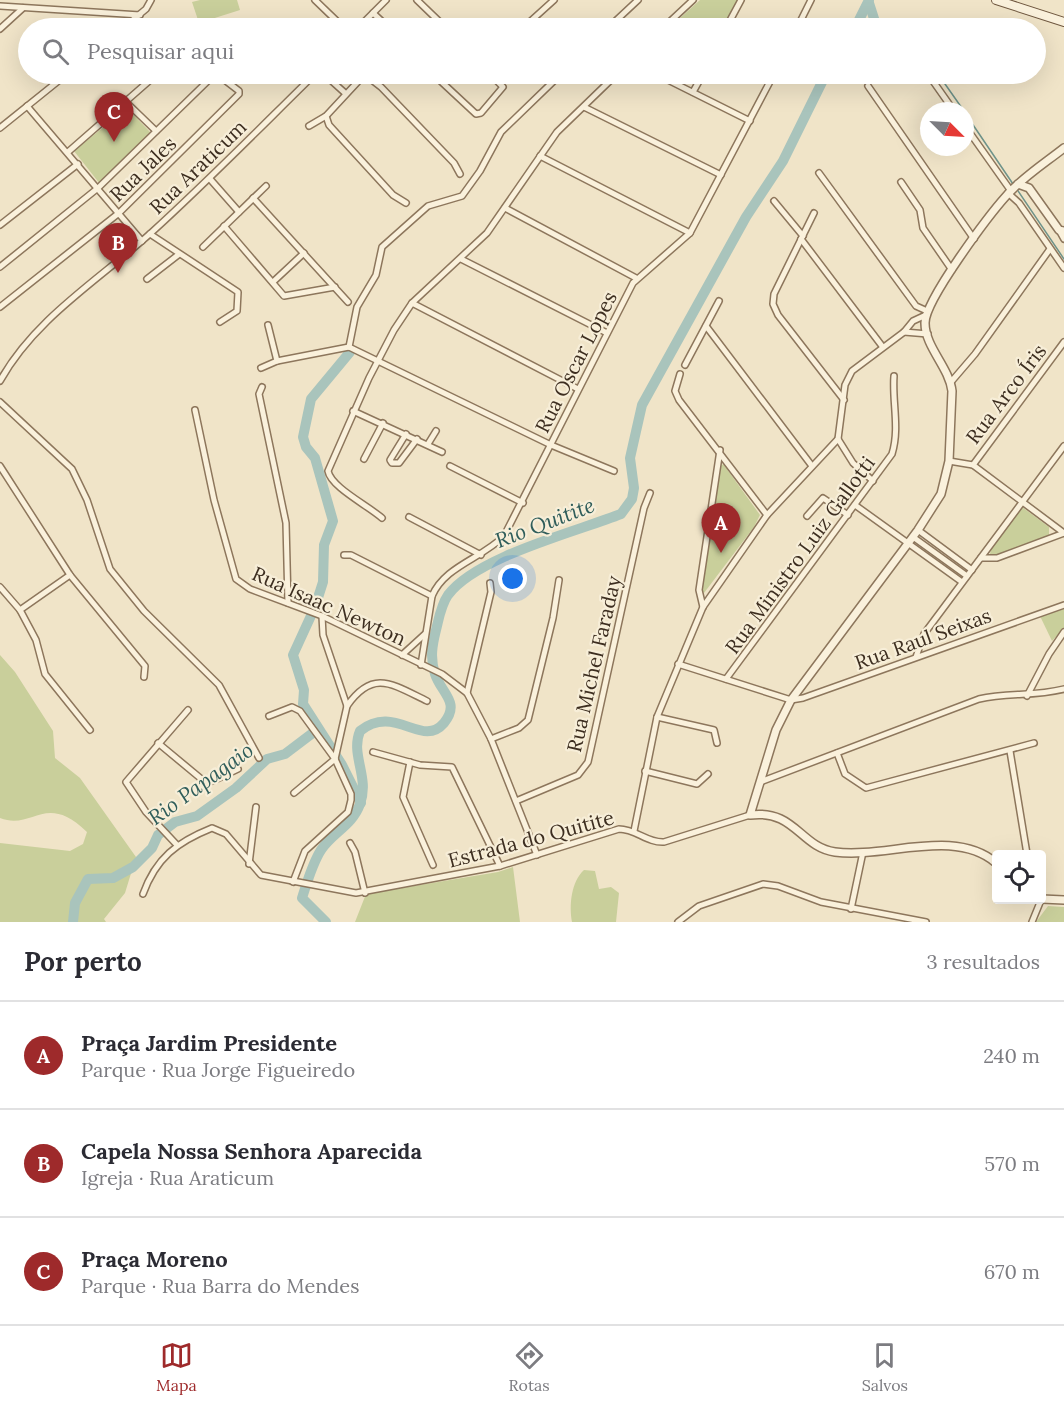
<!DOCTYPE html>
<html lang="pt">
<head>
<meta charset="utf-8">
<style>
	body { margin:0; font-family:Lora,serif; background:#f7f7f7; color:#2b2b33 }
	.controls { position:absolute; right:18px; bottom:18px; display:grid; overflow:hidden; border-radius:6px; box-shadow:0 6px 24px #0002 }
	.controls button { width:54px; height:54px; display:grid; place-items:center; padding:0; border:0; border-bottom:2px solid #e1e1e2; background:#fff; color:#2b2b33; font:30px sans-serif }
	.compass { position:absolute; left:920px; top:102px; width:54px; height:54px; border-radius:50%; background:#fff; box-shadow:0 6px 24px #0002; rotate:114deg }
	.you { position:absolute; left:513px; top:579px; width:21px; height:21px; margin:-15px; border:4px solid #fff; border-radius:50%; background:#1a73e8; box-shadow:0 0 0 9px #1a73e833 }
	.badge { display:grid; place-items:center; width:39px; height:39px; border-radius:50%; background:#9e2a2b; color:#fff; font-size:20px; font-weight:700 }
	.pin { position:absolute; translate:-50% -50px; filter:drop-shadow(0 2px 3px #0008) }
	.pin::after { content:''; position:absolute; top:32px; width:21px; height:18px; background:inherit; clip-path:polygon(0 0,100% 0,50% 100%) }
	.list { margin:0; padding:0; list-style:none }
	h2 { display:flex; justify-content:space-between; align-items:center; height:78px; margin:0; padding:0 24px; font-size:26px }
	h2 small { font-size:20px; font-weight:400; color:#7c7c81 }
	.list li { display:grid; grid-template-columns:39px 1fr auto; gap:18px; align-items:center; box-sizing:border-box; height:108px; padding:0 24px; border-top:2px solid #e1e1e2 }
	.list b { display:block; font-size:22px; white-space:nowrap }
	.list p { margin:0; font-size:20px; white-space:nowrap; color:#7c7c81 }
	.list em { font-size:20px; font-style:normal; color:#7c7c81 }
	.icon { flex:none; width:33px; height:33px; fill:none; stroke:currentColor; stroke-width:2; stroke-linecap:round; stroke-linejoin:round }
	.map { position:relative; flex:none; width:1064px; height:922px; overflow:hidden }
	.search { position:absolute; background:#fff; box-shadow:0 6px 24px #0002; left:18px; right:18px; top:18px; height:66px; display:flex; align-items:center; gap:15px; box-sizing:border-box; padding:0 21px; border-radius:33px; color:#7c7c81; font-size:22px }
	.sheet { height:402px; background:#fff }
	nav { display:flex; justify-content:space-around; align-items:center; box-sizing:border-box; height:84px; border-top:2px solid #e1e1e2; background:#fff; font-size:16px; color:#7c7c81 }
	nav a { display:grid; justify-items:center; gap:3px }
	nav .on { color:#9e2a2b }
	.map>svg:first-child { display:block }
</style>
</head>
<body>
<div class="map">
<svg width="1064" height="922" viewBox="0 0 1064 922">
	<rect width="100%" height="100%" fill="#f0e4c8"/>
	<g fill="#c9cf9b">
		<path d="M200 0H237L240 10 199 23 192 2Z"/>
		<path d="M700 0H738L722 28H669Z"/>
		<path d="M127 108 151 133 100 184 74 151Z"/>
		<path d="M720 464 724 465 760 515 754 527 704 593 701 589Z"/>
		<path d="M1022 507 1049 527V535L996 556 990 554 991 549Z"/>
		<path d="M1064 609V628L1052 641 1040 616Z"/>
		<path d="M0 655 15 672 53 731 55 758 80 778 136 857 125 893 104 919 106 922H0V843L70 851 83 844 87 832C45 791 33 831 0 818Z"/>
		<path d="M513 867 520 922H355L366 894 498 872Z"/>
		<path d="M584 870 595 871 599 889 611 887 619 893 616 922H572C569 905 571 882 584 870Z"/>
		<path d="M1048 906 1064 907V922H1036Z"/>
	</g>
	<g fill="none" stroke-linecap="round" stroke-linejoin="round">
		<g stroke="#6f938a" stroke-width="1.5">
			<path d="M938 74 964 111"/>
			<path d="M965 113 1013 184"/>
			<path d="M1016 188 1064 259"/>
		</g>
		<g stroke="#a9c4bc" stroke-width="10">
			<path d="M869 3 877 28"/>
			<path d="M855 28 869 0"/>
			<path d="M350 352 311 399 303 437 306 447 315 458 333 521 324 545 323 582 315 607 293 655 304 690 303 704 342 765 361 803"/>
			<path d="M73 922 75 903 88 879 113 878 133 867 152 848 158 835 175 822 197 816 236 788 267 759 285 754 318 729"/>
			<path d="M326 922 302 898C307 883 312 864 321 850 332 833 353 825 360 804 370 777 350 755 360 731 395 703 422 749 444 723 461 702 441 693 435 674 430 658 432 646 436 630 439 618 441 605 448 595 476 557 575 532 621 514L632 499 634 488 630 458 642 405 746 217 783 161 826 74"/>
		</g>
		<g stroke="#8d765c" stroke-width="8">
			<g id="minor">
				<path d="M315 0 344 28"/>
				<path d="M417 0 446 28"/>
				<path d="M0 6 140 15"/>
				<path d="M373 13 389 28"/>
				<path d="M123 28 146 9 151 0"/>
				<path d="M358 28 386 0"/>
				<path d="M523 28 554 0"/>
				<path d="M608 28 638 0"/>
				<path d="M663 28 693 0"/>
				<path d="M726 28 741 0"/>
				<path d="M797 28 811 0"/>
				<path d="M0 29 23 8"/>
				<path d="M324 74 345 93"/>
				<path d="M433 74 476 114 481 113 503 87 490 74"/>
				<path d="M656 74 750 121"/>
				<path d="M928 74 954 111"/>
				<path d="M362 78 372 80 381 87 454 163 460 174"/>
				<path d="M868 86 974 239"/>
				<path d="M693 92 703 74"/>
				<path d="M125 101 156 131"/>
				<path d="M27 106 142 241"/>
				<path d="M584 107 721 175"/>
				<path d="M326 116 329 125 393 195 406 203"/>
				<path d="M309 126 326 116 365 74"/>
				<path d="M965 126 1011 191"/>
				<path d="M0 128 67 74"/>
				<path d="M68 152 157 74"/>
				<path d="M540 156 690 233"/>
				<path d="M819 173 916 306 927 311"/>
				<path d="M210 179 239 212"/>
				<path d="M901 182 920 210 923 228 952 270"/>
				<path d="M1008 193 1019 203 1064 268"/>
				<path d="M253 198 348 302"/>
				<path d="M774 201 803 236"/>
				<path d="M505 208 636 278"/>
				<path d="M814 213 774 294 773 304 778 315 844 400"/>
				<path d="M0 225 78 164"/>
				<path d="M224 226 284 296 335 287"/>
				<path d="M1059 230 1064 239"/>
				<path d="M150 234 238 292 237 311 220 322"/>
				<path d="M801 239 882 346"/>
				<path d="M203 247 266 186"/>
				<path d="M461 259 607 333"/>
				<path d="M0 267 98 188 215 74"/>
				<path d="M147 279 178 255"/>
				<path d="M274 281 304 253"/>
				<path d="M412 303 578 389"/>
				<path d="M0 307 119 213 239 94V91L217 74"/>
				<path d="M268 325 277 361"/>
				<path d="M706 326 812 466"/>
				<path d="M904 332 928 334"/>
				<path d="M349 347 357 307 376 275 382 247 428 206 462 196 480 171 501 132 561 74"/>
				<path d="M349 347 551 445 614 471"/>
				<path d="M685 365 719 301"/>
				<path d="M261 368 277 361 349 347"/>
				<path d="M680 374 675 391 679 400 767 515"/>
				<path d="M0 381C35 318 99 280 152 232 208 181 261 127 315 74"/>
				<path d="M951 382 975 354 1050 249"/>
				<path d="M262 387 259 394 286 523 288 603"/>
				<path d="M0 402 72 469 87 500 110 569 144 611 219 685 259 758"/>
				<path d="M195 410 214 500 236 579 250 589 322 616 442 674 467 693"/>
				<path d="M353 411 442 452"/>
				<path d="M406 434 390 460 392 463H399L417 439"/>
				<path d="M838 439 853 463 873 481"/>
				<path d="M428 444 436 431"/>
				<path d="M364 459 383 423"/>
				<path d="M949 461 973 465 1064 533"/>
				<path d="M973 465 1064 342"/>
				<path d="M0 466 70 575 145 666 144 677"/>
				<path d="M450 466 523 503"/>
				<path d="M855 505 962 582"/>
				<path d="M807 516 823 498 848 515"/>
				<path d="M409 517 481 555"/>
				<path d="M382 518C367 505 331 487 328 471L369 378 394 330 412 303 487 233 557 132 617 74"/>
				<path d="M918 530 972 570"/>
				<path d="M913 537 967 576"/>
				<path d="M344 555H351L432 596"/>
				<path d="M981 558H997L1064 533"/>
				<path d="M490 583 491 592 467 693 491 739 537 855"/>
				<path d="M0 587 20 610 36 640 45 674 90 730"/>
				<path d="M703 607 699 590 720 450"/>
				<path d="M20 610 70 575"/>
				<path d="M322 616 323 635 347 706 335 759"/>
				<path d="M402 655 425 634"/>
				<path d="M916 657 924 634 1064 446"/>
				<path d="M678 664 791 700 803 698 1064 605"/>
				<path d="M421 665 432 596C445 566 481 559 504 536L633 283 690 233 774 74"/>
				<path d="M726 679 892 454C900 428 892 402 894 376"/>
				<path d="M1027 696 1049 654 1064 632"/>
				<path d="M347 706C373 669 392 684 427 701"/>
				<path d="M269 716 292 707 300 711 335 759 351 794V800L348 812 305 851 293 882"/>
				<path d="M657 717 714 730 717 743"/>
				<path d="M491 739 519 728 528 720 553 618 559 580"/>
				<path d="M158 743 205 782 213 781 238 769"/>
				<path d="M1010 751 1027 854"/>
				<path d="M373 752 420 765 452 767 500 866"/>
				<path d="M837 753 845 774 866 788 1034 743"/>
				<path d="M410 762 403 797 433 865"/>
				<path d="M645 771 697 784 708 774"/>
				<path d="M760 782 979 699C1008 692 1033 697 1064 689"/>
				<path d="M294 793 335 759"/>
				<path d="M516 801 578 775 588 762 644 508 650 493"/>
				<path d="M634 831 657 717 703 607 767 515 838 439 845 385 852 371 904 332 913 321 926 315"/>
				<path d="M350 843 355 852 365 893"/>
				<path d="M177 845 146 812 126 782 188 710"/>
				<path d="M249 864 256 807"/>
				<path d="M143 894C156 858 177 842 212 828L226 834 261 875 356 893 500 866 619 829C636 829 647 843 664 842L750 815"/>
				<path d="M851 909 863 852"/>
				<path d="M678 922 699 906 763 884 778 886 821 902 926 922"/>
				<path d="M1032 922 1041 900"/>
			</g>
		</g>
		<g stroke="#8d765c" stroke-width="10">
			<g id="tertiary">
				<path d="M1018 184 1029 188 1059 230 1064 231"/>
				<path d="M996 863C954 827 885 859 835 852 800 847 795 809 750 815L776 730 791 700 918 530 941 494 949 461 952 391C949 367 925 347 925 323 925 300 989 215 1007 195 1023 177 1045 163 1064 148"/>
				<path d="M1042 899 1064 900"/>
			</g>
		</g>
		<g stroke="#6f573f" stroke-width="10">
			<path id="secondary" d="M996 0 1064 22"/>
		</g>
		<use href="#minor" stroke="#faf1dc" stroke-width="5"/>
		<use href="#tertiary" stroke="#faf1dc" stroke-width="7"/>
		<use href="#secondary" stroke="#faf1dc" stroke-width="8"/>
	</g>
	<g text-anchor="middle" stroke-width="4.5" stroke-linejoin="round" paint-order="stroke">
		<g font-size="20" fill="#3d2e20" stroke="#f7eed8">
			<text transform="translate(198 167) rotate(-44)" y="7">Rua Araticum</text>
			<text transform="translate(143 169) rotate(-44)" y="7">Rua Jales</text>
			<text transform="translate(576 362) rotate(-63)" y="7">Rua Oscar Lopes</text>
			<text transform="translate(1006 394) rotate(-53)" y="7">Rua Arco Íris</text>
			<text transform="translate(800 555) rotate(-54)" y="7">Rua Ministro Luiz Gallotti</text>
			<text transform="translate(329 606) rotate(24)" y="7">Rua Isaac Newton</text>
			<text transform="translate(923 639) rotate(-20)" y="7">Rua Raul Seixas</text>
			<text transform="translate(594 664) rotate(-77)" y="7">Rua Michel Faraday</text>
			<text transform="translate(531 839) rotate(-15)" y="7">Estrada do Quitite</text>
		</g>
		<g font-size="21" font-style="italic" fill="#2f5d5a" stroke="#f7eed8">
			<text transform="translate(545 523) rotate(-21)" y="7">Rio Quitite</text>
			<text transform="translate(201 784) rotate(-36)" y="7">Rio Papagaio</text>
		</g>
	</g>
</svg>
<div class="controls">
<button><svg class="icon" aria-label="locate" viewBox="0 0 24 24"><circle cx="12" cy="12" r="6"/><path d="M12 2v4M12 18v4M2 12h4M18 12h4"/></svg></button>
</div>
<svg class="compass" viewBox="-18 -18 36 36"><path d="M0-13l5 13h-10z" fill="#e53935"/><path d="M0 13l5-13h-10z" fill="#7c7c81"/></svg>
<div class="you"></div>
<div class="pin badge" style="left:721px;top:553px">A</div>
<div class="pin badge" style="left:118px;top:273px">B</div>
<div class="pin badge" style="left:114px;top:142px">C</div>
<div class="search"><svg class="icon" aria-label="search" viewBox="0 0 24 24"><circle cx="10" cy="10" r="6"/><path d="M15 15l6 6"/></svg>Pesquisar aqui</div>
</div>
<section class="sheet">
<h2>Por perto<small>3 resultados</small></h2>
<ul class="list">
<li><span class="badge">A</span><div><b>Praça Jardim Presidente</b><p>Parque · Rua Jorge Figueiredo</p></div><em>240 m</em></li>
<li><span class="badge">B</span><div><b>Capela Nossa Senhora Aparecida</b><p>Igreja · Rua Araticum</p></div><em>570 m</em></li>
<li><span class="badge">C</span><div><b>Praça Moreno</b><p>Parque · Rua Barra do Mendes</p></div><em>670 m</em></li>
</ul>
</section>
<nav>
<a class="on"><svg class="icon" aria-label="map" viewBox="0 0 24 24"><path d="M3 6l6-2 6 2 6-2v14l-6 2-6-2-6 2zM9 4v14M15 6v14"/></svg>Mapa</a>
<a><svg class="icon" aria-label="directions" viewBox="0 0 24 24"><path d="M12 3l9 9-9 9-9-9zM9 14v-3h6M13 9l2 2-2 2"/></svg>Rotas</a>
<a><svg class="icon" aria-label="saved" viewBox="0 0 24 24"><path d="M7 4h10v16l-5-4-5 4z"/></svg>Salvos</a>
</nav>
</body>
</html>
